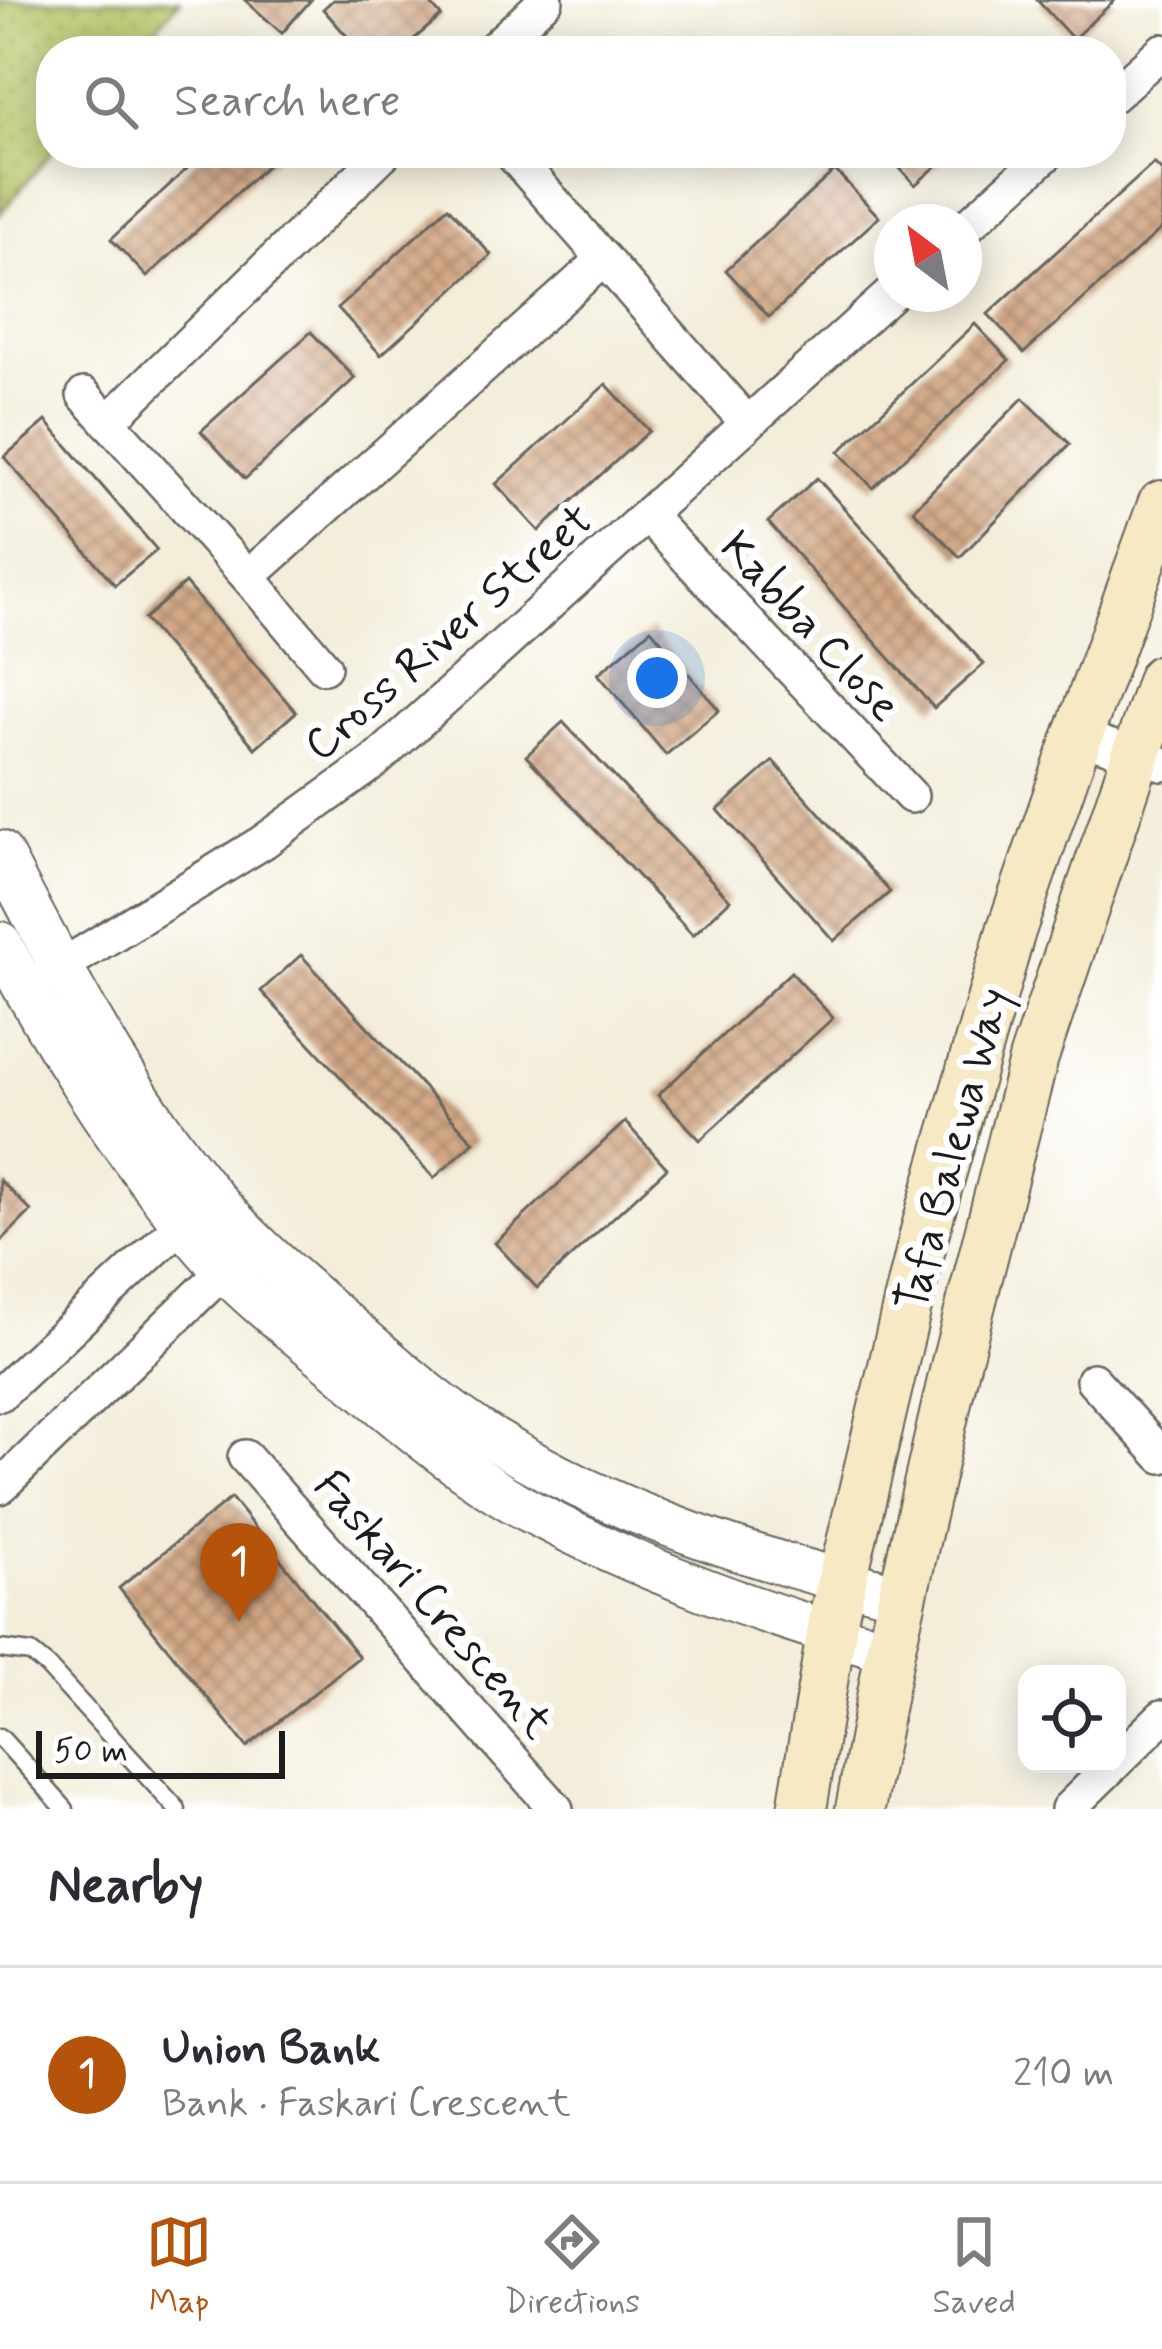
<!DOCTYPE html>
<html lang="en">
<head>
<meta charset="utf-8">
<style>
	body { margin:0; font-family:Mynerve,sans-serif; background:#f2f2f3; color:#2b2b33 }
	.controls { position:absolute; right:36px; bottom:36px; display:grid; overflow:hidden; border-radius:24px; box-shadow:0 6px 30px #0003 }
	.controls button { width:108px; height:108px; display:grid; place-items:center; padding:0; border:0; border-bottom:3px solid #e1e1e2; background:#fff; color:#2b2b33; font:60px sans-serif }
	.compass { position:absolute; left:874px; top:204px; width:108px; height:108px; border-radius:50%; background:#fff; box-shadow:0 6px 30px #0003; rotate:328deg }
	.scale { position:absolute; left:36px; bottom:30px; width:249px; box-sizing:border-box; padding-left:12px; border:6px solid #1c1c1c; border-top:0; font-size:33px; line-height:42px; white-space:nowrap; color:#1c1c1c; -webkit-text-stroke:9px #fff; paint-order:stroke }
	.you { position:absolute; left:657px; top:678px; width:42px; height:42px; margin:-30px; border:9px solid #fff; border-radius:50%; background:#1a73e8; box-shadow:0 0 0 18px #1a73e833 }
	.badge { display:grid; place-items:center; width:78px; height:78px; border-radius:50%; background:#b45309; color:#fff; font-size:39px; font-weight:700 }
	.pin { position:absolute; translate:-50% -99px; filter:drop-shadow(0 3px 6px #0008) }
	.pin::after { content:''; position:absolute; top:63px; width:42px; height:36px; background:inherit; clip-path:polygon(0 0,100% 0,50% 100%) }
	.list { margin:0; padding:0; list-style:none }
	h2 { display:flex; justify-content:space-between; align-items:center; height:156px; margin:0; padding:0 48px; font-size:51px }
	h2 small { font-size:39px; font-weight:400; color:#7c7c81 }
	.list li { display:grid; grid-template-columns:78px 1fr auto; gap:36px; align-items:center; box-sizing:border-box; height:216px; padding:0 48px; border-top:3px solid #e1e1e2 }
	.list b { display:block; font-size:45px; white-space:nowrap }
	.list p { margin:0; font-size:39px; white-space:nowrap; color:#7c7c81 }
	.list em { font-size:39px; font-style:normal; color:#7c7c81 }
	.icon { flex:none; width:66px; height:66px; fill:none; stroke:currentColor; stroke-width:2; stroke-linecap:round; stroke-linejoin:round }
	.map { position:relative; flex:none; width:1162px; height:1809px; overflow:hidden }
	.search { position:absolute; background:#fff; box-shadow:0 6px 30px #0003; left:36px; right:36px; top:36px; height:132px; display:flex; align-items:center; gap:30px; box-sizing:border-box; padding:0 42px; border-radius:48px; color:#7c7c81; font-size:45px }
	.sheet { height:372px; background:#fff }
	nav { display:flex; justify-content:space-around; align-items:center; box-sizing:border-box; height:168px; border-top:3px solid #e1e1e2; background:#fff; font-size:33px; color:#7c7c81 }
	nav a { display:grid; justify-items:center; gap:6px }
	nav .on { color:#b45309 }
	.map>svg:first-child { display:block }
</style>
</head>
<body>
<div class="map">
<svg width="1162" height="1809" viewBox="0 0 1162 1809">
	<defs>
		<pattern id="grass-dots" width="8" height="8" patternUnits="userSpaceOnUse" patternTransform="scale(3)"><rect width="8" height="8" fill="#b5c264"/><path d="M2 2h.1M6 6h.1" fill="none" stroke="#9ba656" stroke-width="1.8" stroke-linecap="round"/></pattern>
		<pattern id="building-cross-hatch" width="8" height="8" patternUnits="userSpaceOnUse" patternTransform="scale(3)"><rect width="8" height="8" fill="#d3a986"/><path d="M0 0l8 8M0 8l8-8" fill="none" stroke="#aa896d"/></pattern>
	</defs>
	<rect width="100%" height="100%" fill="#fff"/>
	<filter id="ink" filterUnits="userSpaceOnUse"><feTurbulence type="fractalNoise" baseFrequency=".00833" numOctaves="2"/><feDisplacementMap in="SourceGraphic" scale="24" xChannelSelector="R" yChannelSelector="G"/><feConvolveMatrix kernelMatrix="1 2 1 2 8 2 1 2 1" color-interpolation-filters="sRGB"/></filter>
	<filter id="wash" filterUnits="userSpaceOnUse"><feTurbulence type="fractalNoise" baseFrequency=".004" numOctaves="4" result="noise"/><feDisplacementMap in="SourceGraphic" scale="48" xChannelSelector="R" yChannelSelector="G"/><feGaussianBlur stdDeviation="2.7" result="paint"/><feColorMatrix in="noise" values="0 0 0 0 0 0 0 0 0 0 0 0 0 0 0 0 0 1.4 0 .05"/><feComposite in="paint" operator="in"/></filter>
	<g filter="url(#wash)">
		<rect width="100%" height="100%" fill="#f3edd9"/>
		<path fill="url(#grass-dots)" stroke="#686f40" stroke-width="3" d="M0 0H180L137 51H51V153L0 214Z"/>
		<g id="blocks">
			<g fill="url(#building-cross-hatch)">
				<path d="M245 0H311L282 33Z"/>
				<path d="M333 0H427L441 16 400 51H360L323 9Z"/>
				<path d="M1037 0H1115L1073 39Z"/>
				<path d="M204 153H280L147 277 111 239Z"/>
				<path d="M886 153H951L915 185Z"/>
				<path d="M1154 163 1162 171V228L1024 353 988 314Z"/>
				<path d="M835 170 879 217 769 317 726 270Z"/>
				<path d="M448 207 491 255 381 355 338 308Z"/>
				<path d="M975 324 1009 360 873 488 839 452Z"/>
				<path d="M311 332 355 378 245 479 201 431Z"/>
				<path d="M606 384 649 431 539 531 496 484Z"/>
				<path d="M1023 398 1070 444 960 557 913 510Z"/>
				<path d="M46 421 157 550 115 585 4 457Z"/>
				<path d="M817 478 984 664 934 708 768 522Z"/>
				<path d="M185 583 296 712 255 748 144 619Z"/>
				<path d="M651 629 719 710 666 755 598 674Z"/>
				<path d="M563 722 730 900 693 935 526 756Z"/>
				<path d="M773 761 890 892 834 941 718 810Z"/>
				<path d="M301 955 474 1142 434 1178 261 991Z"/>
				<path d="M791 972 833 1018 700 1140 658 1095Z"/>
				<path d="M625 1122 667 1168 537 1288 495 1243Z"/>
				<path d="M0 1180 31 1211 0 1242Z"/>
				<path d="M231 1498 359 1657 247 1747 119 1588Z"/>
			</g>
		</g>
	</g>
	<g filter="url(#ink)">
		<use href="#blocks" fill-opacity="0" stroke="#67655e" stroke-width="3"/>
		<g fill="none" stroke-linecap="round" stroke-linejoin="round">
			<g stroke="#67655e" stroke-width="21">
				<g id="service">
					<path d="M0 1649 31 1653 47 1666 177 1809"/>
					<path d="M0 1737 65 1809"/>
				</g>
			</g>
			<g stroke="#67655e" stroke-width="38">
				<g id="minor">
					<path d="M491 51 546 0"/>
					<path d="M1111 97 1162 51"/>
					<path d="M511 153 747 423"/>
					<path d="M964 229 1048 153"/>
					<path d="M84 395 248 577 324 667"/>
					<path d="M108 422 384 153"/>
					<path d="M647 515 911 796"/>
					<path d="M248 577 604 259"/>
					<path d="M1078 736 1162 764"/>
					<path d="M41 979 263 842 373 763 892 293"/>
					<path d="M1093 1380 1162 1456"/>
					<path d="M0 1394 197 1210"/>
					<path d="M245 1457 556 1809"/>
					<path d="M0 1487 240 1255"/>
					<path d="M1117 1761 1162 1717"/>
					<path d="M1068 1809 1114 1764"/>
				</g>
			</g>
			<g stroke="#67655e" stroke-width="46">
				<g id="tertiary">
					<path d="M0 852C62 972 127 1095 214 1199 252 1244 296 1280 339 1318 387 1359 435 1403 489 1437 616 1516 757 1560 902 1596"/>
					<path d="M0 943C57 1051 137 1176 220 1266 258 1306 309 1343 351 1379 406 1426 463 1474 526 1509 642 1572 765 1614 890 1651"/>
				</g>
			</g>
			<g stroke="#67655e" stroke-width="52">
				<g id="secondary">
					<path d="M802 1809 835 1610 925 1231 1011 931 1078 736 1162 505"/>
					<path d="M860 1809 890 1651 955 1367 1034 1057 1162 679"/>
				</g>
			</g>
			<use href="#service" stroke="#fff" stroke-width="16"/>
			<use href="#minor" stroke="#fff" stroke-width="33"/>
			<use href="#tertiary" stroke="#fff" stroke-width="42"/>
			<use href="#secondary" stroke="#f7e9c3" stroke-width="48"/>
		</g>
	</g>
	<g text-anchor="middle" stroke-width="12" stroke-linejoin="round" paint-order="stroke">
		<g font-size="45" fill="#1c1c1c" stroke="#fff">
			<text transform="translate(812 625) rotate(47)" y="16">Kabba Close</text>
			<text transform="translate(447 631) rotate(-41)" y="16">Cross River Street</text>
			<text transform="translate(951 1149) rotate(-75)" y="16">Tafa Balewa Way</text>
			<text transform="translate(435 1603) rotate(49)" y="16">Faskari Crescent</text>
		</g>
	</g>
</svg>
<div class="controls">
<button><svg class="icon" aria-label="locate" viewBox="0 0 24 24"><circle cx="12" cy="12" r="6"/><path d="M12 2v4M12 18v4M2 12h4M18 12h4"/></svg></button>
</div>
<svg class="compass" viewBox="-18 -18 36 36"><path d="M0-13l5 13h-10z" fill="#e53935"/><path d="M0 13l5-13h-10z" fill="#7c7c81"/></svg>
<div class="scale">50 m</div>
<div class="you"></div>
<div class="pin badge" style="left:239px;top:1622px">1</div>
<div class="search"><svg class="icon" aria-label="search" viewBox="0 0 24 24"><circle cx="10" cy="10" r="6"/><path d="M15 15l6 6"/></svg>Search here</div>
</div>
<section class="sheet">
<h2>Nearby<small></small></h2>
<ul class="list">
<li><span class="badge">1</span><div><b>Union Bank</b><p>Bank · Faskari Crescent</p></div><em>210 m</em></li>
</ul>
</section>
<nav>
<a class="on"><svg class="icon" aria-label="map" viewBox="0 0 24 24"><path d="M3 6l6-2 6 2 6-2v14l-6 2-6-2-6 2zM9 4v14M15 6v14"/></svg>Map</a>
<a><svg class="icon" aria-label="directions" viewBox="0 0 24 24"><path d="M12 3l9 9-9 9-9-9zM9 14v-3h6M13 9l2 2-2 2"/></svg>Directions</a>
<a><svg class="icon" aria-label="saved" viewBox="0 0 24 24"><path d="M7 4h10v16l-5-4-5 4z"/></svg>Saved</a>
</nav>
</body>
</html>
